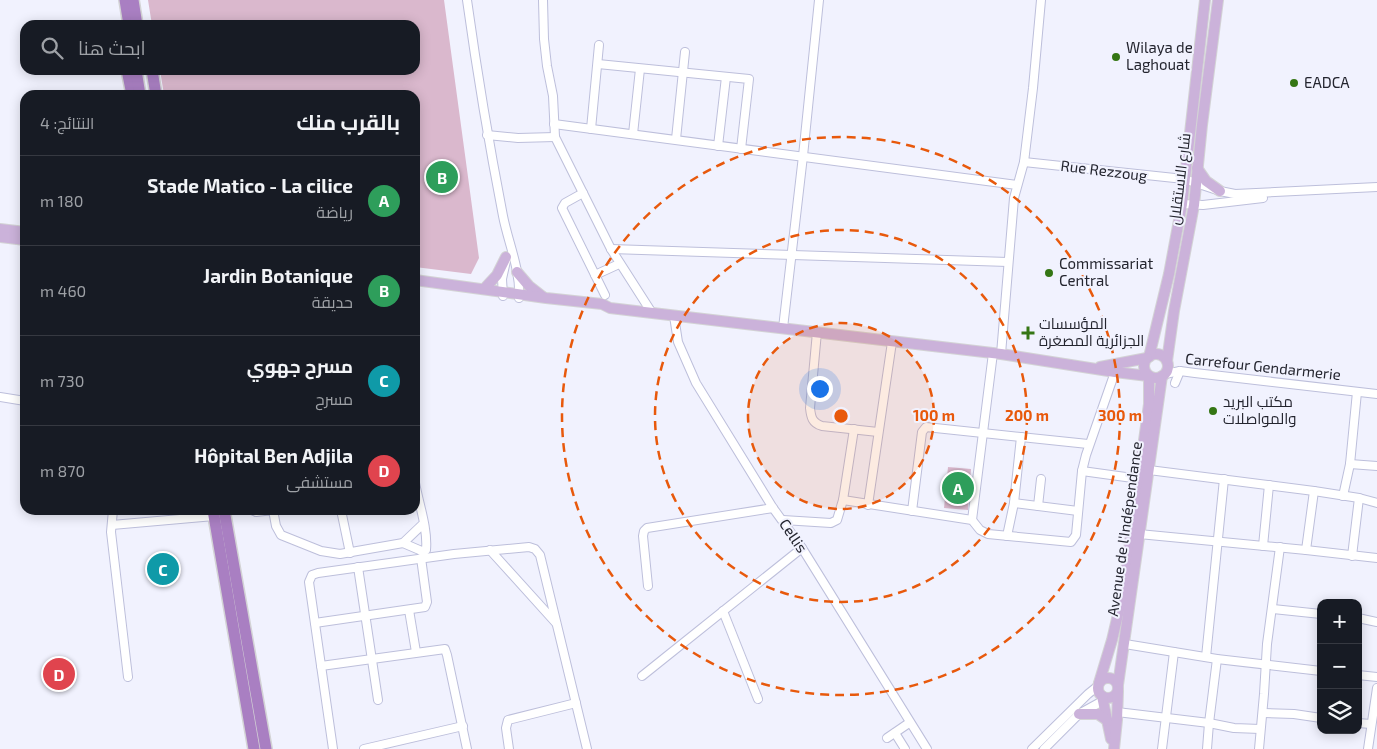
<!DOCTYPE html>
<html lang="ar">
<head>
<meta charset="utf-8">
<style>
	body { margin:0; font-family:"Exo 2",Cairo,sans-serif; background:#242831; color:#f1f3f6; direction:rtl }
	.controls { position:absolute; right:15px; bottom:15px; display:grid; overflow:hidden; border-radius:10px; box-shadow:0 2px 12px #0003 }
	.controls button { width:45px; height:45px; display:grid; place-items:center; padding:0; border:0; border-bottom:1px solid #363941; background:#171b24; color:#f1f3f6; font:25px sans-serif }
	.you { position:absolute; left:819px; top:388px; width:18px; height:18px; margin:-12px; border:4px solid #fff; border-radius:50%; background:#1a73e8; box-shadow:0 0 0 8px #1a73e833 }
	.badge { display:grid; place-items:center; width:32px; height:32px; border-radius:50%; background:#d93025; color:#fff; font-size:16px; font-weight:700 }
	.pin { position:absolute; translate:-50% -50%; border:2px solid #fff; box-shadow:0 1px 5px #0006 }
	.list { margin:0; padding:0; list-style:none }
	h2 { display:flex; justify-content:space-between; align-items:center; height:65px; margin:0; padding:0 20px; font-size:21px }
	h2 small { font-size:16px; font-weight:400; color:#9ea1a6 }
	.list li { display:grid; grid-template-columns:32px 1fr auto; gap:15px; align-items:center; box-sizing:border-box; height:90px; padding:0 20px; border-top:1px solid #363941 }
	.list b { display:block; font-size:19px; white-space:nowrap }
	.list p { margin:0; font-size:16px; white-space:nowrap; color:#9ea1a6 }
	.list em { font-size:16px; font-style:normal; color:#9ea1a6 }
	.icon { flex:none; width:28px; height:28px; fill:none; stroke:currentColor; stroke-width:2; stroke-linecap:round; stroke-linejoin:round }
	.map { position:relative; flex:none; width:1377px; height:749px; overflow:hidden; direction:ltr }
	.search { position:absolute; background:#171b24; box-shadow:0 2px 12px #0003; left:20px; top:20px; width:400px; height:55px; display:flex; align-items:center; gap:12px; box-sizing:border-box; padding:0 18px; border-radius:15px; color:#9ea1a6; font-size:19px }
	.panel { position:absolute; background:#171b24; box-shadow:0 2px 12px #0003; left:20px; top:90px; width:400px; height:425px; border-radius:15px; direction:rtl }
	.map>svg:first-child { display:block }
</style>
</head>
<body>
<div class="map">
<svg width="1377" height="749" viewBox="0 0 1377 749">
	<rect width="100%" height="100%" fill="#f1f2fe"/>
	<g fill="#dab8cd">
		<path d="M148 0H444L479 258 471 274 415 267V95H164L160 70H415V25H152Z"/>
		<path d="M948 467 971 469 968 510 944 508Z"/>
	</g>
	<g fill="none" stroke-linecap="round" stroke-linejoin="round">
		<g stroke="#bdbfdb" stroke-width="10">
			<g id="minor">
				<path d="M467 0C477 72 489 144 503 216 508 242 521 271 519 298"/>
				<path d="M543 0 544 39 547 66 553 96 555 137 611 249 652 313"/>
				<path d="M598 64 749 79 741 149"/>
				<path d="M554 124 1017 185"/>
				<path d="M591 129 599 45"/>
				<path d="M633 134 640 69"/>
				<path d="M487 135 518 138 555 137"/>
				<path d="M676 139 685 52"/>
				<path d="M718 146 726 77"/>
				<path d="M1024 162 1184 179 1220 191 1235 194 1377 187"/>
				<path d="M583 193 565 203 562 208 605 295"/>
				<path d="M1182 204 1203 205 1263 198"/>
				<path d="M611 249 1008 262"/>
				<path d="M595 275 619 264"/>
				<path d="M503 296 502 279 506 261"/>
				<path d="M674 316 678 342 696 383 773 508 802 548 927 749"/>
				<path d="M783 328 803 156 819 0"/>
				<path d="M817 332 810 408C811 417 812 423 822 426L878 432"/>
				<path d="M1001 354 1014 198 1024 162 1033 88 1041 0"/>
				<path d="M1165 374 1180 371 1195 373 1377 394"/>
				<path d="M1175 383 1180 371"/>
				<path d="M0 397 25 401"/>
				<path d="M1350 464 1377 466"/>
				<path d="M1149 470 1314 491 1359 498 1377 503"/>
				<path d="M1082 471 1140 479"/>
				<path d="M415 483C419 504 428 529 426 550L424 552 403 543 423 524"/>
				<path d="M1343 496 1350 464 1357 392"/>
				<path d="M843 500 972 520 980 530 988 534 1071 542 1076 535 1082 471 1086 455 1115 372"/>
				<path d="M1014 503 1078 511"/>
				<path d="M868 505 892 342"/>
				<path d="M1038 506 1041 479"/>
				<path d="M113 510 111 532 128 677"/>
				<path d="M252 510 256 512 273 510 276 526 281 535 321 551 340 554 403 543"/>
				<path d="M341 510 350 553"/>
				<path d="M912 511 922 432 926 427 1088 444"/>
				<path d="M783 520 831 523 837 520 843 500 854 429"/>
				<path d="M972 520 993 353"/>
				<path d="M112 525 214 516"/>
				<path d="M1139 534 1306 550 1377 558"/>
				<path d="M1007 536 1014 503 1021 437"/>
				<path d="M1263 546 1269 485"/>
				<path d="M490 550 556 623"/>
				<path d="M1306 550 1314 491"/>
				<path d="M1352 556 1359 498"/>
				<path d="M358 567 378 700"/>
				<path d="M648 586 643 536 644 531 647 528 773 508"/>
				<path d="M1273 609 1321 614"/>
				<path d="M409 610 416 652"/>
				<path d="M723 611 758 699"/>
				<path d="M1358 618 1377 622"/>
				<path d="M315 623 425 607 427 602 421 558"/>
				<path d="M1125 644 1217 659 1321 671"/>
				<path d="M1206 657 1224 479"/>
				<path d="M321 666 445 649 447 655 467 749"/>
				<path d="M1358 675 1377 677"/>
				<path d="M642 676 802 548"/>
				<path d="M1117 712 1209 723 1234 728 1260 729"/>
				<path d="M1263 713 1294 714 1321 718"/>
				<path d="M1358 723 1371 724"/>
				<path d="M895 733 905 749"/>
				<path d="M887 738 909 723"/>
				<path d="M333 749 309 582 312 575 318 573 454 554 529 547 535 549 540 555 587 749"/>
				<path d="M364 749 463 726"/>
				<path d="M509 749 506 728 508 720 576 703"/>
				<path d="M1032 749 1088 694 1098 686"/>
				<path d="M1044 749 1079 714 1108 698"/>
				<path d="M1162 749 1174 652"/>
				<path d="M1207 749 1209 723 1217 659"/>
				<path d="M1259 749 1264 694 1267 644 1280 547"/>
				<path d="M1368 749 1377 688"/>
			</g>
		</g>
		<g stroke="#d3d3d5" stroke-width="12">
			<g id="major">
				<path d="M1197 168 1206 181 1220 191"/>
				<path d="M0 229 25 232"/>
				<path d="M0 237 25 240"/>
				<path d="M517 272 529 286 543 297"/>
				<path d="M415 280 546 298 602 304 610 308 1001 354 1115 372 1148 376"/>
				<path d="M484 289 497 275 506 257"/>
				<circle cx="1156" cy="366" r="12"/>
				<path d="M1149 357 1169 274 1182 204 1205 0"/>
				<path d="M1167 361 1174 311 1194 205 1202 125 1218 0"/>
				<path d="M1100 367 1147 358"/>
				<circle cx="1108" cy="688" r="10"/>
				<path d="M1099 683 1112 640 1123 593 1149 404V376"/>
				<path d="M1118 685 1162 376"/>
				<path d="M1102 696 1111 739"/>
				<path d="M1079 714H1098L1108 721"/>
				<path d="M1114 749 1117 720 1118 691"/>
			</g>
		</g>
		<g stroke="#d3d3d5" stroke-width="14">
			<g id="highway">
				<path d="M125 0 129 25"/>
				<path d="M133 0 137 25"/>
				<path d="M127 70 132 95"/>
				<path d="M136 70 140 95"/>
				<path d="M152 70 156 95"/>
				<path d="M213 510 254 749"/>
				<path d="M224 510 266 749"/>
			</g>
		</g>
		<use href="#minor" stroke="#fff" stroke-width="8"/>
		<use href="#major" stroke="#cbb2da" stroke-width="10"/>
		<use href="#highway" stroke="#a97fc2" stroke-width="11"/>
	</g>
	<circle cx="841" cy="416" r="93" fill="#e8590c" fill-opacity=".12"/>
	<g fill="none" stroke="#e8590c" stroke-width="2.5" stroke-dasharray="9 6">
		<circle cx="841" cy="416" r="93"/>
		<circle cx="841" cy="416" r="186"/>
		<circle cx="841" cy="416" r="279"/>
	</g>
	<g fill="#357614" stroke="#f1f2fe" stroke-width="2">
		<circle cx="1116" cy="57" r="5"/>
		<circle cx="1294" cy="83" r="5"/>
		<circle cx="1049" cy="273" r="5"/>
		<path d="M1025.5 325.5h5v5h5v5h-5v5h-5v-5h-5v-5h5z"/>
		<circle cx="1213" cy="411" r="5"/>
	</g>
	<g text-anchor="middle" stroke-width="4" stroke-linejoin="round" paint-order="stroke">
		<g font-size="15" fill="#24252f" stroke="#f1f2fe" text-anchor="start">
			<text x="1126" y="53">Wilaya de<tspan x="1126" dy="17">Laghouat</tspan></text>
			<text x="1304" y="88">EADCA</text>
			<text x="1059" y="269">Commissariat<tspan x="1059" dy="17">Central</tspan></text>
			<text x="1039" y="329">المؤسسات<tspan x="1039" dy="17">الجزائرية المصغرة</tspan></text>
			<text x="1223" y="407">مكتب البريد<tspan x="1223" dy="17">والمواصلات</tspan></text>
		</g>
		<g font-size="15" fill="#24252f" stroke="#f1f2fe">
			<text transform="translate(1104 171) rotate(7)" y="5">Rue Rezzoug</text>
			<text transform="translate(1180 179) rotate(-83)" y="5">شارع الاستقلال</text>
			<text transform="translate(1263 367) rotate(6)" y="5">Carrefour Gendarmerie</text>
			<text transform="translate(1125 529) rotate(-82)" y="5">Avenue de l'Indépendance</text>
			<text transform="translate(793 536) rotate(56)" y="5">Cellis</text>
		</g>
	</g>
	<circle cx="841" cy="416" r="8" fill="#e8590c" stroke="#f1f2fe" stroke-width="2.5"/>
	<g font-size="15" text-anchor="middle" font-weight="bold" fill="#e8590c" stroke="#f1f2fe" stroke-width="4" stroke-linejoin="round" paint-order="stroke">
		<text x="934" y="421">100 m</text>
		<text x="1027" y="421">200 m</text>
		<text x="1120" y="421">300 m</text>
	</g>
</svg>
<div class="controls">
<button>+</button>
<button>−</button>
<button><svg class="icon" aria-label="layers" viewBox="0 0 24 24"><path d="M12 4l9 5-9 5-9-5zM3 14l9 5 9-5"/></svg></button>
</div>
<div class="you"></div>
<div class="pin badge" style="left:958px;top:488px;background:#2e9e5b">A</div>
<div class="pin badge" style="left:442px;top:177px;background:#2e9e5b">B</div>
<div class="pin badge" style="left:163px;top:569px;background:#0f9aa8">C</div>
<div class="pin badge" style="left:59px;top:674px;background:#e0444e">D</div>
<div class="search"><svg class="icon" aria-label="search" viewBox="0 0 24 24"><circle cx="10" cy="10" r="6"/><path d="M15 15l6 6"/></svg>ابحث هنا</div>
<section class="panel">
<h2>بالقرب منك<small>النتائج: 4</small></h2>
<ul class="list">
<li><span class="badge" style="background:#2e9e5b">A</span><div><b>Stade Matico - La cilice</b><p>رياضة</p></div><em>180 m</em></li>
<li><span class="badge" style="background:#2e9e5b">B</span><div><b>Jardin Botanique</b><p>حديقة</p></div><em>460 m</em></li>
<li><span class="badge" style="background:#0f9aa8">C</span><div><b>مسرح جهوي</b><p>مسرح</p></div><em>730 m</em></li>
<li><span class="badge" style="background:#e0444e">D</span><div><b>Hôpital Ben Adjila</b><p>مستشفى</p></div><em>870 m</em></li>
</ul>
</section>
</div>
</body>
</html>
